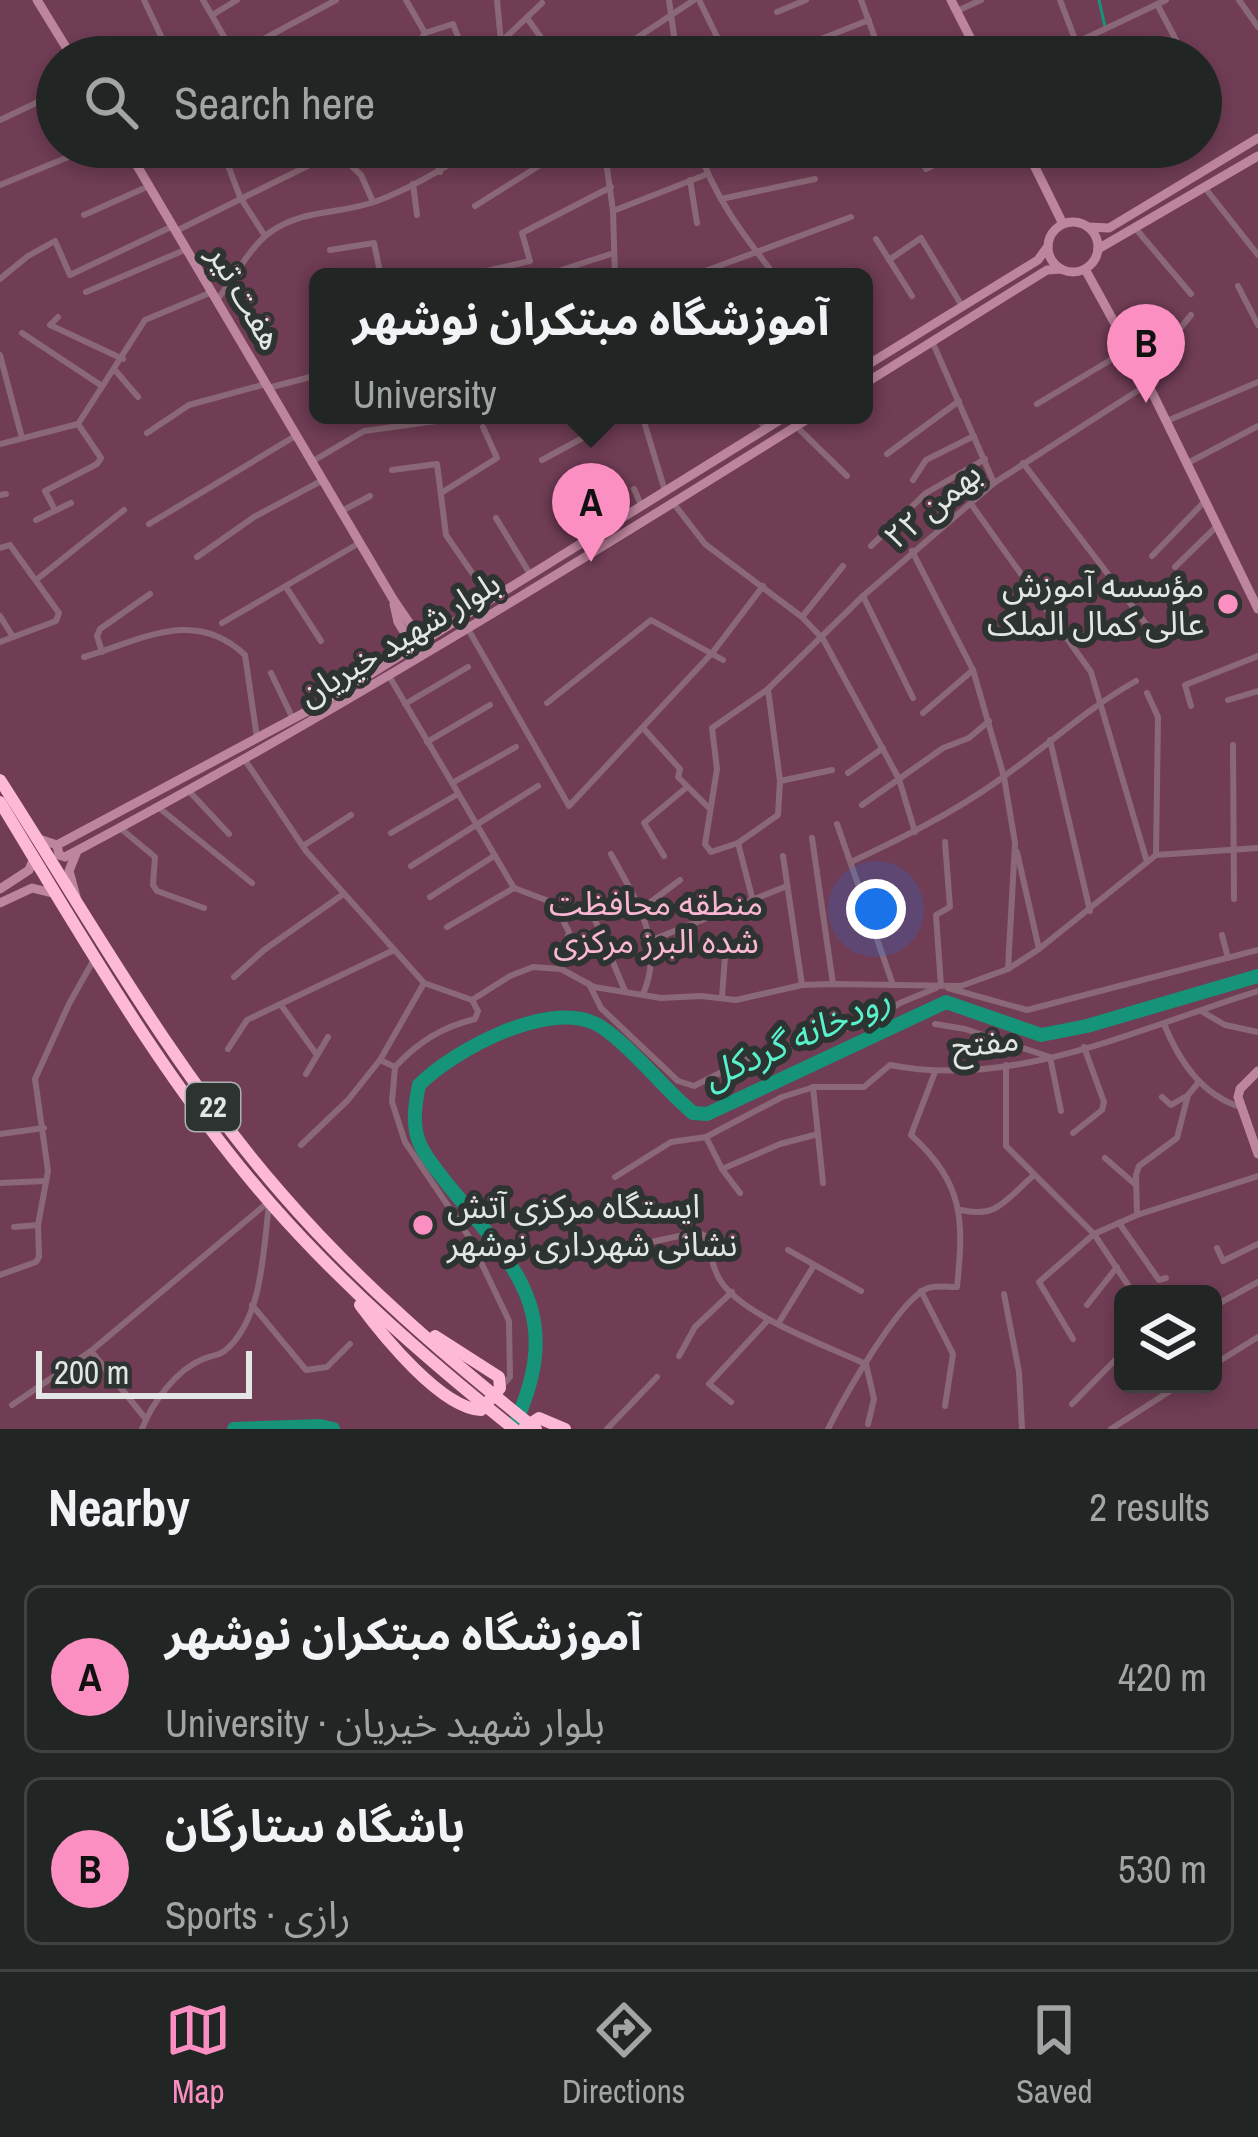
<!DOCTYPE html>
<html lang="en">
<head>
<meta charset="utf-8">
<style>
	body { margin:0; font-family:"Archivo Narrow","Noto Sans Arabic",sans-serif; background:#292e2c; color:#f1f3f6 }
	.controls { position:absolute; right:36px; bottom:36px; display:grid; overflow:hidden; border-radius:18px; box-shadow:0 6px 18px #0003 }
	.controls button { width:108px; height:108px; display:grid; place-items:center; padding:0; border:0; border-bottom:3px solid #3e4341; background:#212624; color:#f1f3f6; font:60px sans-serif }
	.scale { position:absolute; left:36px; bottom:30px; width:216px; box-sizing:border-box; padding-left:12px; border:6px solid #e2e7e5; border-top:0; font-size:33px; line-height:42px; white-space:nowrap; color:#e2e7e5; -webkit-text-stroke:9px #2c3330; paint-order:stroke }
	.you { position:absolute; left:876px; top:909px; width:42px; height:42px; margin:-30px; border:9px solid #fff; border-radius:50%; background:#1a73e8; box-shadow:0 0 0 18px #1a73e833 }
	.badge { display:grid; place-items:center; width:78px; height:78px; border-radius:50%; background:#fc8fc1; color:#111; font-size:39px; font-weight:700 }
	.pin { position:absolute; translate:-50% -99px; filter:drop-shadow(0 3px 6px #0008) }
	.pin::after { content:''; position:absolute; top:63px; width:42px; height:36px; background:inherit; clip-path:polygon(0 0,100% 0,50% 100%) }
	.popup { position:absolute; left:309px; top:268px; width:564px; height:156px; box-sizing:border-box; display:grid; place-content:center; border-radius:18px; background:#212624; filter:drop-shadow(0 3px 9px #0005); font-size:39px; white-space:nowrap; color:#a2a5a6 }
	.popup b { font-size:45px; color:#f1f3f6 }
	.popup::after { content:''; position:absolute; left:50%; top:100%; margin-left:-24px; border:24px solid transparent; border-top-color:#212624 }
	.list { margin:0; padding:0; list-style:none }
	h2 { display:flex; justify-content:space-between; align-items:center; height:156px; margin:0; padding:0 48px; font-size:51px }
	h2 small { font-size:39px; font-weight:400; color:#a2a5a6 }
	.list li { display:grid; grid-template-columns:78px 1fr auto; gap:36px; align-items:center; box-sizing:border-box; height:168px; margin:0 24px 24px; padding:0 24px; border:3px solid #3e4341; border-radius:18px }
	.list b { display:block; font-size:45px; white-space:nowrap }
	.list p { margin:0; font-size:39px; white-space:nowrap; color:#a2a5a6 }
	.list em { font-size:39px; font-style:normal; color:#a2a5a6 }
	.icon { flex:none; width:66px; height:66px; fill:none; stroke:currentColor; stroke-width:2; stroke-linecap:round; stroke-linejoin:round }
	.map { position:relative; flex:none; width:1258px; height:1429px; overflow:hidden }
	.search { position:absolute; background:#212624; box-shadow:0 6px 18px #0003; left:36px; right:36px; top:36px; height:132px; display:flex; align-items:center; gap:30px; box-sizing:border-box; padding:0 42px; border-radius:66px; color:#a2a5a6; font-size:45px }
	.sheet { height:540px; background:#212624 }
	nav { display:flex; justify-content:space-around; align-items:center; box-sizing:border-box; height:168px; border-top:3px solid #3e4341; background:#212624; font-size:33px; color:#a2a5a6 }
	nav a { display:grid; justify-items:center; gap:6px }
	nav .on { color:#fc8fc1 }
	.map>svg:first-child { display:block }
</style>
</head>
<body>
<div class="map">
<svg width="1258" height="1429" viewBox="0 0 1258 1429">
	<rect width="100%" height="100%" fill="#2c3330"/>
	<path fill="#703d55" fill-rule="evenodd" d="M0 0H1258V1429H0ZM57 57H1201V147H57ZM318 277H864V415H318ZM1123 1294H1213V1384H1123Z"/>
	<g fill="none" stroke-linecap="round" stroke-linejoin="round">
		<g stroke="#159479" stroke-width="3">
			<path d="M1099 0 1105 27"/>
			<path d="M1109 41 1115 57"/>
		</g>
		<g stroke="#159479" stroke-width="14">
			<path d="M515 1424C565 1313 517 1269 449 1186 437 1170 419 1151 416 1131 413 1116 416 1099 419 1085 454 1050 546 1001 594 1023 619 1034 661 1084 683 1104L693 1113 707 1114 946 1002 1041 1035 1087 1026 1258 976"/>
			<path d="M234 1429 320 1426 333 1429"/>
		</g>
		<g stroke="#8b6877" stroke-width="6">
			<path d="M144 0 171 57"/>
			<path d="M203 0 234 54"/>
			<path d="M497 0 501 42"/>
			<path d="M669 0 677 57"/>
			<path d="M699 0 727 57"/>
			<path d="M861 0 882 57"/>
			<path d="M1060 0 1076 42"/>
			<path d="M1239 0 1258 27"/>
			<path d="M1157 4 1185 57"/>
			<path d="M957 11 981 0"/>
			<path d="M777 12 806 0"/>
			<path d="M214 14 237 0"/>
			<path d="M527 18 555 57"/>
			<path d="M425 33 453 24 458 37"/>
			<path d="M793 50 869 20"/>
			<path d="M230 57 336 0"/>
			<path d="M397 57 415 48 425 33 406 0"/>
			<path d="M471 57 501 42 542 3"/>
			<path d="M608 57 694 0"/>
			<path d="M1046 57 1166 0"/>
			<path d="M1155 57 1178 45"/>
			<path d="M0 120 57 93"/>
			<path d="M170 147 172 151"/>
			<path d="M221 147 240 197 265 236"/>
			<path d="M604 147 613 211 615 277"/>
			<path d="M698 147C713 196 745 237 776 277"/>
			<path d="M753 147 754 155"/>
			<path d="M795 147V148"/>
			<path d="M839 147H840"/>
			<path d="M917 147 926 169 970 147"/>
			<path d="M432 150 440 172"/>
			<path d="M337 152 361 175 373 202"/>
			<path d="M606 157 636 147"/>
			<path d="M690 180 697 223"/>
			<path d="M413 184 417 215"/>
			<path d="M0 185 93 147"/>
			<path d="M1205 188 1258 255"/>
			<path d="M721 199 815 179"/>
			<path d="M475 206 569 147"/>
			<path d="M613 211 705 175"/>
			<path d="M84 215 149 186"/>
			<path d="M1136 229 1191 294"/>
			<path d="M176 231 346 147"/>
			<path d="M876 239 912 296"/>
			<path d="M330 250 374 243 381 277"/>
			<path d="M889 260 921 238 962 306"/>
			<path d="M543 276 614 253"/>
			<path d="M461 277 530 261 522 233 611 187"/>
			<path d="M689 277 851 217"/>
			<path d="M0 279 28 256 55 241 70 275 173 226"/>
			<path d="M1238 286 1258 325"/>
			<path d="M86 292 187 249"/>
			<path d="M217 300C233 280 249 248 269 233 303 208 340 215 377 201 412 188 445 168 476 147"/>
			<path d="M58 317 50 325 123 359"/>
			<path d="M22 333 102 386"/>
			<path d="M932 341 994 483"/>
			<path d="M0 355 22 438"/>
			<path d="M1135 359 1173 337 1191 315"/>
			<path d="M115 370 138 397"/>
			<path d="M268 388 318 375"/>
			<path d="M1037 404 1129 349"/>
			<path d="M642 415 665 491"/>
			<path d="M755 415 766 429"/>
			<path d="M1167 421 1258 382"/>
			<path d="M796 426 847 476"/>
			<path d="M147 433 189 405 266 384"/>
			<path d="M0 444 78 424 145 320 212 292"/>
			<path d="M887 454 959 401"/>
			<path d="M542 460 625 415"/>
			<path d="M313 461 364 431 436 421"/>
			<path d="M1023 463 1159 641"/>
			<path d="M1186 464 1258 426"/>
			<path d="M392 470 437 464 446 535 490 599"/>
			<path d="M913 480 926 460 974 436"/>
			<path d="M634 489 641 505"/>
			<path d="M441 493 497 458 483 427"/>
			<path d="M0 495 6 494"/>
			<path d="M674 504 705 544 802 617 823 639 899 779 915 832"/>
			<path d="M971 504 1091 672 1147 862"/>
			<path d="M557 505 574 494 597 532"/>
			<path d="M55 510 45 491 97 464 101 458 78 424"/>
			<path d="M342 511 370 496"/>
			<path d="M496 518 530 574"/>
			<path d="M36 520 71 503"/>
			<path d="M149 524 297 435"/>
			<path d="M871 546 926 493 985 459"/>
			<path d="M0 548 10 545 59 613 56 621 0 642"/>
			<path d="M912 551 973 670 1004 777 1015 843 1008 969"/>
			<path d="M1152 556 1205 501"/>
			<path d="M197 557 254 517 323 480"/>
			<path d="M1175 567 1217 526"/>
			<path d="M36 580 124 510"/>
			<path d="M286 587 321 641"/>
			<path d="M863 596 913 698"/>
			<path d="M0 616 13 637"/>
			<path d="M802 617 843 566"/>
			<path d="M222 623 361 542"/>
			<path d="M468 629 569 806 713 652 763 586"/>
			<path d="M102 652 97 636 100 629 150 594"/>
			<path d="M84 657C142 640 194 607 245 655L257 738"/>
			<path d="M271 673 293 719"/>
			<path d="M389 676 514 888"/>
			<path d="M768 689 780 781 778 815 738 843 711 852 705 844 717 769 712 728 768 689 863 596 994 483 1148 384"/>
			<path d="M1147 693 1158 717 1156 855"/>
			<path d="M1228 700 1258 691"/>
			<path d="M547 703 651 620 723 660"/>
			<path d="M405 704 468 667"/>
			<path d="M1191 706 1185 685 1258 656"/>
			<path d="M923 713 973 670"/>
			<path d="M644 729 680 769 678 777 708 807"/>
			<path d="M1050 740 1090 911"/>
			<path d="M427 742 490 705"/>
			<path d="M1233 745 1234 899"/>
			<path d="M245 760 306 851 424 983 472 1000 510 976 533 967 561 969 594 987 661 998 701 996 736 1000 802 985 833 984 961 986 1008 969 1039 949 1156 855 1258 848"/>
			<path d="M848 773 883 748"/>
			<path d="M780 781 832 770"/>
			<path d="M452 783 516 747"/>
			<path d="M189 791 229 834"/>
			<path d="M862 805 943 748 969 738 989 721"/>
			<path d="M158 807 252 883"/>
			<path d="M837 824 893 985"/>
			<path d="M120 828 155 857 153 885 157 891 204 908"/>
			<path d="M391 833 458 794"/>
			<path d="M812 838 833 984"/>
			<path d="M738 843 753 901"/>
			<path d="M303 846 351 815"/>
			<path d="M1017 852 1039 949"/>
			<path d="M611 854C635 899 666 942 643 994"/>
			<path d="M664 856 644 823 687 787"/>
			<path d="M783 856 802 985"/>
			<path d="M851 862C902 838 953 813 999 780 1046 747 1086 709 1136 681"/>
			<path d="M411 866 538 786"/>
			<path d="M514 888 554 903 569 932 561 969"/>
			<path d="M585 896 625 991"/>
			<path d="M430 897 494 856"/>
			<path d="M640 910 680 880"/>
			<path d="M447 927 514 888"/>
			<path d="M1222 935 1228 958"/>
			<path d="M652 940 787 886"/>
			<path d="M234 977 264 950 342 895"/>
			<path d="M589 984 601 1008 678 1081 694 1086 748 1059 873 1020 900 1003 936 988"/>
			<path d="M941 986 936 915 950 907 945 842"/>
			<path d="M948 988 1027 1010 1258 950"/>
			<path d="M722 997 725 956"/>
			<path d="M281 1005 317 1055"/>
			<path d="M1201 1011 1225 1025 1258 1032"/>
			<path d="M935 1024 965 1029 1050 1057 1061 1111"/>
			<path d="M1164 1024C1179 1061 1201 1094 1240 1107"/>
			<path d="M228 1049 247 1020 394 950"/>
			<path d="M380 1060 395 1067C418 1042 442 1027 475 1019L478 1011 472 1000"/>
			<path d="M1006 1065V1146L1094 1234 1134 1294"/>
			<path d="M395 1067 392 1102 405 1142 469 1237 509 1321 510 1377 500 1388"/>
			<path d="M306 1074 328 1037"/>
			<path d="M1162 1097 1171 1105 1185 1097"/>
			<path d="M1073 1133 1102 1110 1104 1102 1084 1047"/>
			<path d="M0 1134 44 1128"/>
			<path d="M706 1137 782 1097 811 1088"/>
			<path d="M301 1145 348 1100 380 1060 424 983"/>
			<path d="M1105 1158 1136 1185"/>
			<path d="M615 1177 671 1142 706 1137 722 1169"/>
			<path d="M0 1183 45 1181"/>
			<path d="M823 1183 813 1087H864L890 1065C1014 1090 1142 1027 1258 991"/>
			<path d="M740 1193 722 1169 780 1144 818 1134"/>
			<path d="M961 1210C998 1219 1007 1198 1033 1176"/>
			<path d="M1137 1215 1136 1175 1139 1166 1177 1138 1188 1095 1199 1082"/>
			<path d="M1119 1223 1159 1280 1166 1278"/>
			<path d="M14 1227 38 1225"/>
			<path d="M1217 1248 1223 1261 1258 1244"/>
			<path d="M788 1250 861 1291"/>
			<path d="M576 1258 698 1232 705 1236C710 1249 712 1268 720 1280 742 1316 827 1346 866 1364L874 1399 868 1424"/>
			<path d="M0 1275 36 1262 39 1257 38 1225 48 1171 35 1079 69 1004 93 961"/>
			<path d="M921 1291 953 1354 945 1406"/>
			<path d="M1004 1294 1019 1372 1022 1429"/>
			<path d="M252 1305 306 1370 327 1367 350 1344"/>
			<path d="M1087 1305 1117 1267"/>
			<path d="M1216 1305 1258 1282"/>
			<path d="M778 1324 813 1267"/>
			<path d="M1073 1339 1039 1282 1094 1234 1137 1215 1258 1176"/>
			<path d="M91 1351 145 1418"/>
			<path d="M679 1356 695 1327 732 1292"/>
			<path d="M1213 1365 1258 1337"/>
			<path d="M731 1402 709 1384 768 1320"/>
			<path d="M1072 1404 1123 1352"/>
			<path d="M12 1405 91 1351 266 1204"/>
			<path d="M142 1429C152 1403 176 1370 203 1359 213 1355 220 1356 228 1348 263 1315 263 1250 269 1205"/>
			<path d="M607 1429 657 1377"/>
			<path d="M828 1429C843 1399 899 1299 928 1288 937 1285 947 1287 957 1287 964 1219 964 1184 911 1135L935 1072"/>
			<path d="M1111 1429 1181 1384"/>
		</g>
		<g stroke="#be869e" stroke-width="9">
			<path d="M37 0 72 57"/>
			<path d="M951 0 980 57"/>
			<path d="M126 147 393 599 425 646"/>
			<path d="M1025 147 1063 224"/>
			<circle cx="1073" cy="247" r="25"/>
			<path d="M1088 227 1109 228 1258 138"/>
			<path d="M1098 249 1258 156"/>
			<path d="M1085 269 1148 384 1258 609"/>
			<path d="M864 367 1038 260 1048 246"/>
			<path d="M864 384 1047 270 1061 269"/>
			<path d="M394 604 398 622 414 648"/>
			<path d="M39 839 57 845 59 855 65 857C322 721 568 569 814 415"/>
			<path d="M57 845 332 698 788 415"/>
			<path d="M0 889 29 870 34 858"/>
			<path d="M76 897 69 871 77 851"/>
			<path d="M0 903 32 888 56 894"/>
			<path d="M1258 1071 1240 1089 1238 1097 1258 1154"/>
		</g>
		<g stroke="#feb9d6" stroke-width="12">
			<path d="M0 780C90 920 172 1068 282 1194 358 1282 446 1357 536 1429"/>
			<path d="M0 802C84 940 165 1083 272 1205 345 1288 428 1360 514 1429"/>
			<path d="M360 1305C383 1336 441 1408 481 1410L500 1388 499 1377 435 1336"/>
			<path d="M524 1428 539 1418 565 1429"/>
		</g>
	</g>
	<g fill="#fc8fc1" stroke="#2c3330" stroke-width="4.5">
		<circle cx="1228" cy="604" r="12"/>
		<circle cx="423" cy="1225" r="12"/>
	</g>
	<g text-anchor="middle" stroke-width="12" stroke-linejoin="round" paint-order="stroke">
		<rect fill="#2c3330" stroke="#abb1af" stroke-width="3" x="186" y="1083" width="54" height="48" rx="9"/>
		<g font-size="30" font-weight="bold" fill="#e2e7e5">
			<text x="213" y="1117">22</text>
		</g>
		<g font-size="33" fill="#e2e7e5" stroke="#2c3330">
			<text transform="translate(246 297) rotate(60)" y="12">هفت تیر</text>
			<text transform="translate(932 505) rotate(-40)" y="12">۲۲ بهمن</text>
			<text transform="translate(399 638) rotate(-31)" y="12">بلوار شهید خیریان</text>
			<text transform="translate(985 1042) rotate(-7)" y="12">مفتح</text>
		</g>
		<g font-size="33" fill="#e2e7e5" stroke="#2c3330" text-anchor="end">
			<text x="1204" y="597">مؤسسه آموزش<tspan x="1204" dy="38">عالی کمال الملک</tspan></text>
			<text x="447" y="1218" text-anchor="start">ایستگاه مرکزی آتش<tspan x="447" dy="38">نشانی شهرداری نوشهر</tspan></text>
		</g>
		<g font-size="33" fill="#fab7d4" stroke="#2c3330">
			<text x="656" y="915">منطقه محافظت<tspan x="656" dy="38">شده البرز مرکزی</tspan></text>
		</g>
		<g font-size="36" font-style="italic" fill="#58f1cc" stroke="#2c3330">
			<text transform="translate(796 1037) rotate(-24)" y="13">رودخانه گردکل</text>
		</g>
	</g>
</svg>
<div class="controls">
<button><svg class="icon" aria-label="layers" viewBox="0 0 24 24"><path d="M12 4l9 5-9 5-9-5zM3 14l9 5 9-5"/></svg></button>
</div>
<div class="scale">200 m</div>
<div class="you"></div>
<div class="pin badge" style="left:591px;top:562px">A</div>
<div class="popup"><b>آموزشگاه مبتکران نوشهر</b>University</div>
<div class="pin badge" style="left:1146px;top:403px">B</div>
<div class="search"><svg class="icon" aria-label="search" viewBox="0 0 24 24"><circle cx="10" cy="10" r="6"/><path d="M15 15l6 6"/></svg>Search here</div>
</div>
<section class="sheet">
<h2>Nearby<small>2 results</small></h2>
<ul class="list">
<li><span class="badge">A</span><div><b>آموزشگاه مبتکران نوشهر</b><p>University · بلوار شهید خیریان</p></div><em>420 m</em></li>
<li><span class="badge">B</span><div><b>باشگاه ستارگان</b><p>Sports · رازی</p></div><em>530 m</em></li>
</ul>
</section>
<nav>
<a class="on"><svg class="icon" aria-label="map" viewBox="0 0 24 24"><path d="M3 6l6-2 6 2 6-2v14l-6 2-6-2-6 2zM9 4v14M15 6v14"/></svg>Map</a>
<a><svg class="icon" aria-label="directions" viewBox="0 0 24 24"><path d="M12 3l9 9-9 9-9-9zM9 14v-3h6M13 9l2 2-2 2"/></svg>Directions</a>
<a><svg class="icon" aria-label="saved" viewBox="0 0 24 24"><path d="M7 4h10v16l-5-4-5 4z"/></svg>Saved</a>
</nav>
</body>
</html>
